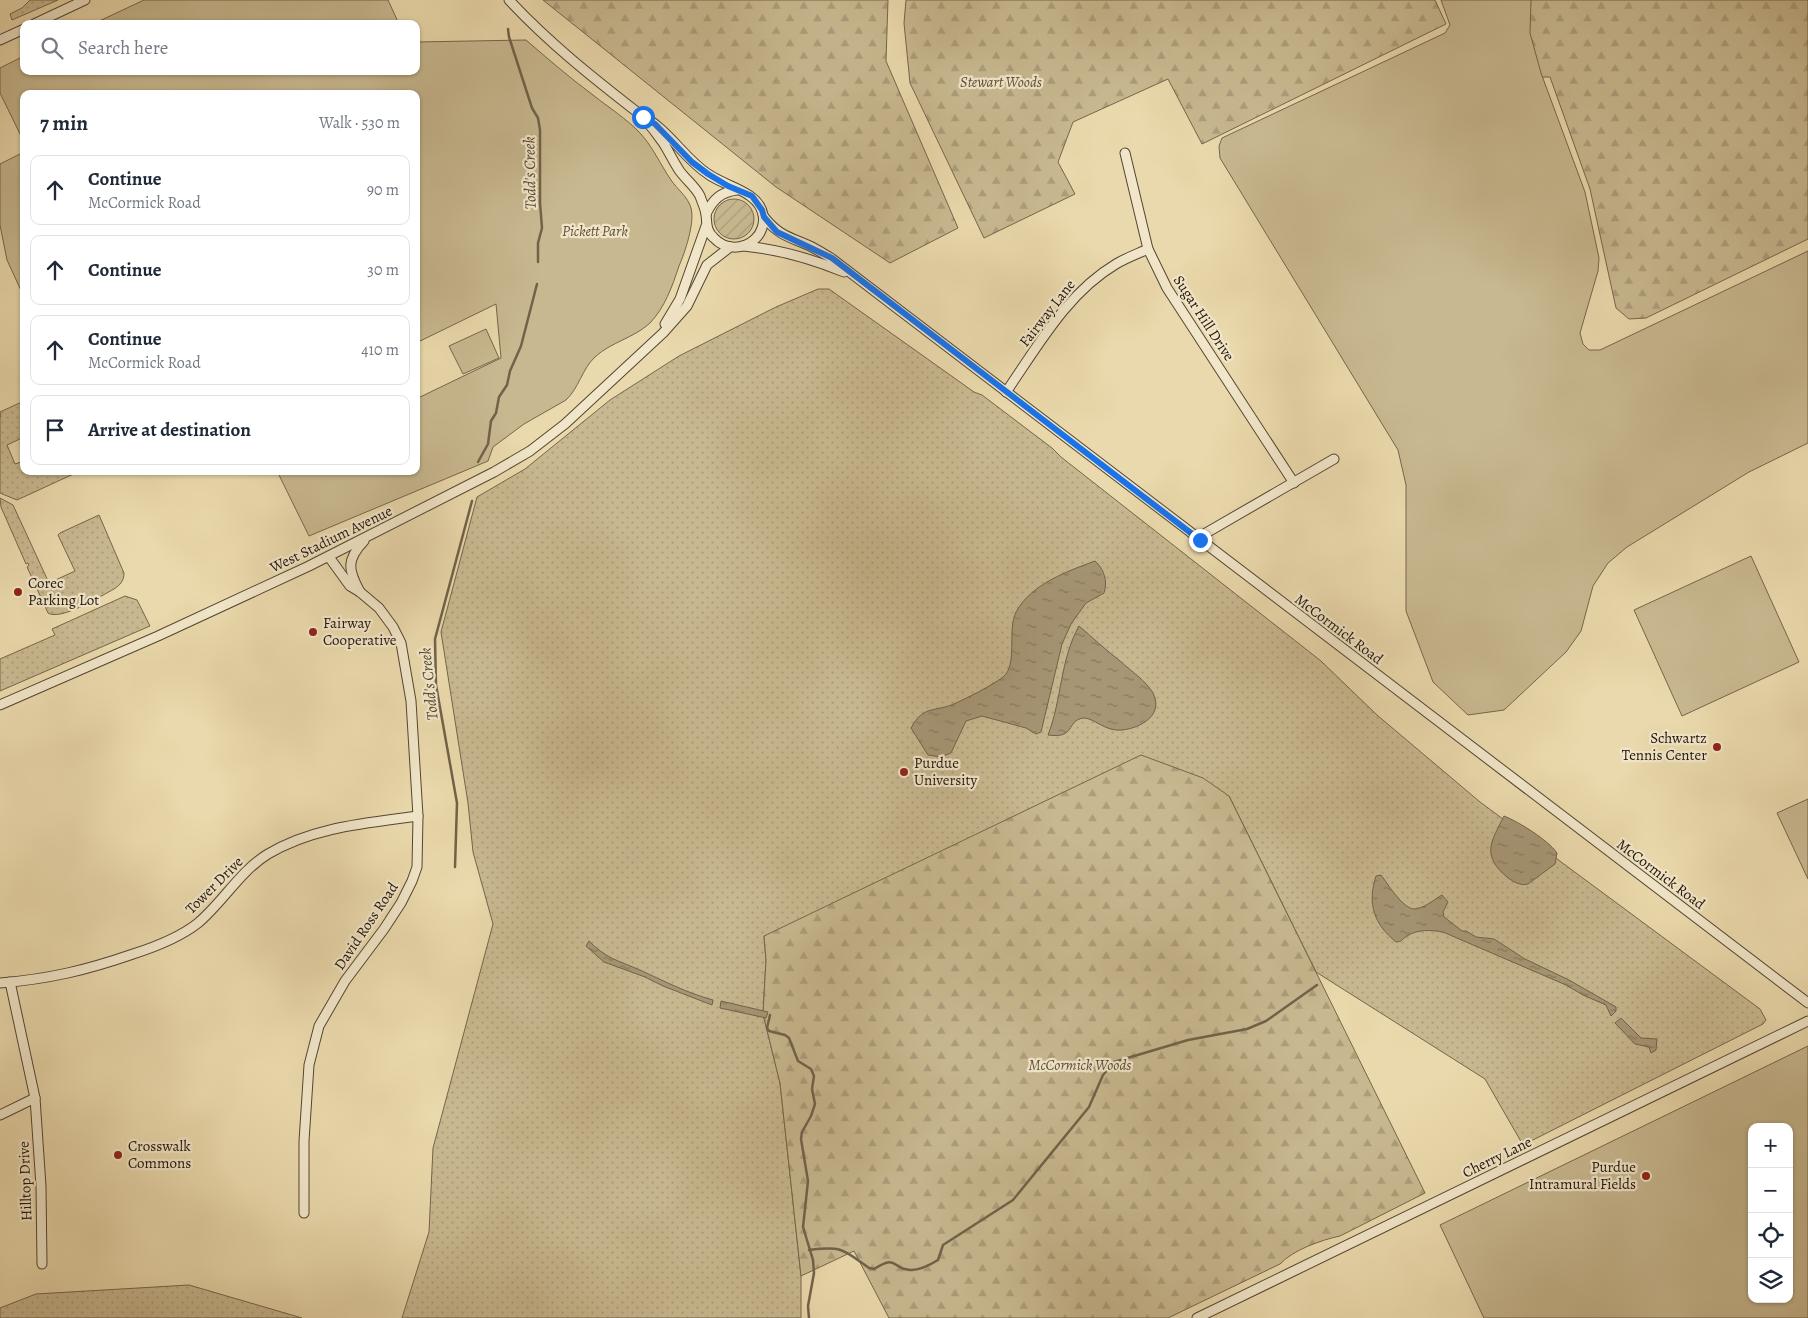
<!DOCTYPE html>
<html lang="en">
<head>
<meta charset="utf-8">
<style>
	body { margin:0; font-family:Alegreya,serif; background:#f6f6f7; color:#1f2937 }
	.controls { position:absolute; right:15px; bottom:15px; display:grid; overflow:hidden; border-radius:10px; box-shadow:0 1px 4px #0004 }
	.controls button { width:45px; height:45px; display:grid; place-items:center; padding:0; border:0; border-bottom:1px solid #e0e1e3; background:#fff; color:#1f2937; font:25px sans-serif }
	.stop { position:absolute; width:15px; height:15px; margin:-11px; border:4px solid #1a73e8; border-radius:50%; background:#fff }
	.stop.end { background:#1a73e8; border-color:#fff; box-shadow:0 1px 5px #0008 }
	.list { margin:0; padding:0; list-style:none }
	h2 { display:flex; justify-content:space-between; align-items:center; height:65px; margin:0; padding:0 20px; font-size:21px }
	h2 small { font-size:16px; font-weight:400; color:#747a83 }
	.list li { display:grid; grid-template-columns:32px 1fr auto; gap:15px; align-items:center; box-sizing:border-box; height:70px; margin:0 10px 10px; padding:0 10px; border:1px solid #e0e1e3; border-radius:10px }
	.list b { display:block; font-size:19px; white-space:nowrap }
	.list p { margin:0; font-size:16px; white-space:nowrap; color:#747a83 }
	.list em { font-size:16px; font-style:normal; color:#747a83 }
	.icon { flex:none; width:28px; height:28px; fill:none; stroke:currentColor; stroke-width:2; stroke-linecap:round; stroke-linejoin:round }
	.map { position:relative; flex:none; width:1808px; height:1318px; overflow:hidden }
	.search { position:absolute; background:#fff; box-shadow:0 1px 4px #0004; left:20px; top:20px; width:400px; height:55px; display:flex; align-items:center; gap:12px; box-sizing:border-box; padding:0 18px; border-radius:10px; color:#747a83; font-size:19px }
	.panel { position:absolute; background:#fff; box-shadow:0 1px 4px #0004; left:20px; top:90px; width:400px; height:385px; border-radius:10px }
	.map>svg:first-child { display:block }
</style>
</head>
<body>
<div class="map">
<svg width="1808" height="1318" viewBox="0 0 1808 1318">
	<defs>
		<pattern id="grass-dots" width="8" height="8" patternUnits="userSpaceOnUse" patternTransform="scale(1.25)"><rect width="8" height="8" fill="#c8b890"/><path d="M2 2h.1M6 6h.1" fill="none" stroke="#ac9d7b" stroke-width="1.8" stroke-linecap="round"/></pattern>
		<pattern id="forest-firs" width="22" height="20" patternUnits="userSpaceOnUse" patternTransform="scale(1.25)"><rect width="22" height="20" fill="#c8b890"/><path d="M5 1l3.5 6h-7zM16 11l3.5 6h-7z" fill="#ac9d7b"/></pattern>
		<pattern id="garden-furrows" width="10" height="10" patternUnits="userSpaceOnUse" patternTransform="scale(1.25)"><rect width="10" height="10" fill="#c8b890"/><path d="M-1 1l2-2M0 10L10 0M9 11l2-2" fill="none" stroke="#ac9d7b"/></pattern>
		<pattern id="water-ripples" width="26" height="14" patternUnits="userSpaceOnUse" patternTransform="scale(1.25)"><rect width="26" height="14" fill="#a69675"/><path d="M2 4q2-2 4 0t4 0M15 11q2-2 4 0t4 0" fill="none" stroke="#87795e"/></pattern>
	</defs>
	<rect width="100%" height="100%" fill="#ead9ac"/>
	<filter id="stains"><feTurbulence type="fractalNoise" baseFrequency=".004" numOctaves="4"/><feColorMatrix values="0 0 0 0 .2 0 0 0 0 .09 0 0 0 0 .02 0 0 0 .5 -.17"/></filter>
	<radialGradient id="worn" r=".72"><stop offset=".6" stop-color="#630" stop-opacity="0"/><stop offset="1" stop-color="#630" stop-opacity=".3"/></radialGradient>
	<g fill="url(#grass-dots)" stroke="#74664c">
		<path d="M30 0H58L12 20 10 14 22 8Z"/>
		<path d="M818 289H829L974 392 982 395 1052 448 1061 457 1321 661 1377 715 1480 802 1760 1009 1766 1020 1763 1024 1523 1145 1485 1079 1316 972 1229 796 764 936 766 960 763 1014 780 1083 801 1276V1318H402L429 1232 433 1148 493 924 473 852 468 803 441 632 477 497 525 469 610 400 679 356 776 307Z"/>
		<path d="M24 401V437L7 445 15 464 24 461V471H80L17 500 0 493V417H1L0 412Z"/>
		<path d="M0 498 13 505 49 583 75 571 58 535 60 533 99 515 124 573C124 581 120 585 114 589 101 596 61 621 48 613L27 567 29 565 28 563 26 564 1 507Z"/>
		<path d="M125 596 137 600 150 626 0 691V659L55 635 52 629Z"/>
		<path d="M189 1285 302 1318H0V1308L36 1294Z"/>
	</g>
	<g fill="url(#forest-firs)" stroke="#74664c">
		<path d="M543 0H888L886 61 958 228 890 263 776 187Z"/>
		<path d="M906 0H1435L1446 24 1202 144 1168 79 1073 122 1058 162 1075 194 984 238 910 83 904 23Z"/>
		<path d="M1468 0H1808V239L1646 318 1629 319 1616 308 1590 189 1550 77H1516Z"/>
		<path d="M1141 755 1203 778 1229 796 1425 1193 1340 1236C1321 1240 1293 1250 1280 1264L1168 1318H889L854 1251 801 1276 780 1083 763 1014 766 960 764 936Z"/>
	</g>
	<g fill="#c8b890" stroke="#74664c" fill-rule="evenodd">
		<path d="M144 0H388L399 24H93Z"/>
		<path d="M1441 0H1531L1530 33 1541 73 1585 192 1599 258 1598 271 1580 333 1583 344 1589 350H1600L1808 251V443L1749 472 1627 547 1608 563 1593 586 1581 631 1566 652 1504 710 1468 715 1433 682 1406 611V485L1398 450 1220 158 1219 146 1222 138 1445 33 1450 25Z"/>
		<path d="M526 40C548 59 570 78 593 95 608 107 627 119 640 133 653 147 660 164 671 180 677 189 688 197 691 208 695 223 685 252 679 266 672 287 665 307 650 323 634 338 611 342 595 357 582 369 579 388 566 400L524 424 493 447 488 461 309 536 277 471H416V399L501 358 496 304 416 343V94H24V142L0 93V68L24 56V71H416V42Z"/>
		<path d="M24 152V297L7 260 0 225V164Z"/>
		<path d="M486 329 499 358 463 374 449 346Z"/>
		<path d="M1751 556 1799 662 1682 716 1634 610Z"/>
		<path d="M1808 799V879L1777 813Z"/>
		<path d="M1808 1046V1318H1484L1440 1225ZM1752 1127H1789V1299H1752Z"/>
	</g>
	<circle fill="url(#garden-furrows)" stroke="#74664c" cx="734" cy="219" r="20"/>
	<g fill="url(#water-ripples)" stroke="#71624a">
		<path d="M1095 561C1104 569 1108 581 1104 593L1086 603 1071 624 1062 644 1041 732 1036 734 1026 728 982 716 966 721 951 753 941 757 928 755 911 728C924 704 935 713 956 703 967 698 993 685 1003 677 1018 665 1007 630 1016 612 1031 584 1068 571 1095 561Z"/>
		<path d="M1079 626C1093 638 1106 650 1120 661 1131 671 1146 681 1153 693 1164 715 1141 728 1122 730 1105 732 1093 717 1083 718 1066 721 1076 739 1048 735 1062 699 1060 660 1079 626Z"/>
		<path d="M1504 816C1519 822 1548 840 1557 853L1555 864 1528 884C1521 886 1513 882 1507 877 1481 855 1491 842 1504 816Z"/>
		<path d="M1381 875C1388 884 1402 908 1414 909 1423 909 1435 899 1442 895L1448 902 1443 912 1444 917 1462 931H1466L1476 937 1494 939 1525 959 1569 980 1616 1007V1011L1611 1016 1606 1005 1583 995 1566 985 1443 932C1431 930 1418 929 1407 936 1402 939 1402 942 1396 942 1374 924 1367 904 1376 876Z"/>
		<path d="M589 941C605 958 619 961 640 970 664 981 687 993 713 1000L712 1005 663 986 645 977 604 962 586 946Z"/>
		<path d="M721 1001 768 1012 766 1018 720 1008Z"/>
		<path d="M1621 1018 1641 1038 1657 1039 1656 1050 1651 1053 1649 1047 1635 1044 1615 1023Z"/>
	</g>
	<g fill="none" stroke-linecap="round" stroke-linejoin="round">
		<g stroke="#71624a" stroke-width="2.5">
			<path d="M508 29 509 37 532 108 538 118 540 130V203L542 228 538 243V262"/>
			<path d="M478 462 488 444 491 421 496 413 499 397 507 385 510 371 521 346 537 284"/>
			<path d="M455 867 457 803 436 685 435 639 472 501"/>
			<path d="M770 1015 767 1028 769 1031 785 1035 789 1038 798 1061 811 1069 814 1076 812 1089 815 1104 811 1116 802 1132 801 1139 808 1181 803 1227 813 1260 814 1273 808 1306 809 1318"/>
			<path d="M809 1250C843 1246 842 1249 869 1268L874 1269C899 1253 891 1270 911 1270 921 1270 930 1265 938 1260L943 1245 1013 1200 1089 1107 1103 1075 1114 1062 1188 1040 1247 1029 1266 1021 1317 985"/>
		</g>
		<g stroke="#534532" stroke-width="11">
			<g id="minor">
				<path d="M509 0C548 42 592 77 637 112 643 117 650 120 656 125 675 140 688 161 708 174 726 187 759 191 763 215 765 223 761 234 755 239 743 250 725 250 714 238 706 231 707 224 706 214 705 208 702 202 700 196 695 186 685 179 679 170 673 161 669 152 664 144 657 134 650 125 643 117"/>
				<path d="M34 24 85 0"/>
				<path d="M0 40 24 29"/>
				<path d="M1125 153 1148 249 1167 288 1294 483"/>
				<path d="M706 214C713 199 721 192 737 190"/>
				<path d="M764 217C779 236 790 237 810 246 818 250 824 254 831 258L1808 1003"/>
				<path d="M743 246C778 249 812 259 844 272"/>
				<path d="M665 324 680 299 706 226"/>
				<path d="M1006 392C1038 346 1067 293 1116 264 1126 258 1137 254 1148 249"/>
				<path d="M1201 540 1206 533 1334 459"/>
				<path d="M360 592C348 570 346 560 364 541"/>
				<path d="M0 705 158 636 309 566 494 472 530 451 565 424 663 333 687 306 707 265 730 247"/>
				<path d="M10 982 35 1098 41 1186 42 1264"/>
				<path d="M0 983C49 979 87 970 133 954 155 947 179 938 198 923 223 902 240 871 268 854 313 827 367 823 418 816"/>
				<path d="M0 1115 35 1098"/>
				<path d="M304 1213V1141L309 1065 319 1026 345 981 384 929 401 903 412 881 417 867 418 816 411 701 401 643 393 627 379 608 360 592 350 586 329 557"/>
				<path d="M1197 1318 1808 1021"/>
			</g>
		</g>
		<use href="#minor" stroke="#f1e6c9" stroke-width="9"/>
	</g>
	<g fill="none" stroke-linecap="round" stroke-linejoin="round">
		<path stroke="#1a73e8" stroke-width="6" d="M643 117 655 124 692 162 708 174 728 186 752 196 762 210 764 217 777 232 832 258 1200 540"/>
	</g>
	<g fill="#8f2418" stroke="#f1e6c9" stroke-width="2">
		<circle cx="18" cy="592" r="5"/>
		<circle cx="313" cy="632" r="5"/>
		<circle cx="1717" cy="747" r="5"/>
		<circle cx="904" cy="772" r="5"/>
		<circle cx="118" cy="1155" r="5"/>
		<circle cx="1646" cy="1176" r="5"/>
	</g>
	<g text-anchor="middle" stroke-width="4.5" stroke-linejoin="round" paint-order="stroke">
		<g font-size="15" font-style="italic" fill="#5b4d38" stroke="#f1e6c9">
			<text x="1001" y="87">Stewart Woods</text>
			<text x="595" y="236">Pickett Park</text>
			<text x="1080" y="1070">McCormick Woods</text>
		</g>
		<g font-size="15" fill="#211409" stroke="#f1e6c9">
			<text transform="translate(1047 313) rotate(-52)" y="5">Fairway Lane</text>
			<text transform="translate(1204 318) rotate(57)" y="5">Sugar Hill Drive</text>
			<text transform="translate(331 539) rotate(-26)" y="5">West Stadium Avenue</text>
			<text transform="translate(1339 629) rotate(37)" y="5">McCormick Road</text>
			<text transform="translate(1661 874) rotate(37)" y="5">McCormick Road</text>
			<text transform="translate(214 885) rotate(-45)" y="5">Tower Drive</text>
			<text transform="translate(366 926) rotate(-56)" y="5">David Ross Road</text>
			<text transform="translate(1497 1157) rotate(-26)" y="5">Cherry Lane</text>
			<text transform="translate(25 1181) rotate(-92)" y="5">Hilltop Drive</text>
		</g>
		<g font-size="15" fill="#211409" stroke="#f1e6c9" text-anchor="start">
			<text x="28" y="588">Corec<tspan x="28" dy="17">Parking Lot</tspan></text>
			<text x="323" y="628">Fairway<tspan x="323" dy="17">Cooperative</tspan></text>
			<text x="1707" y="743" text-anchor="end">Schwartz<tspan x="1707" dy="17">Tennis Center</tspan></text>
			<text x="914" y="768">Purdue<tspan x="914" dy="17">University</tspan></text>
			<text x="128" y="1151">Crosswalk<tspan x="128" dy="17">Commons</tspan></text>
			<text x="1636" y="1172" text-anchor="end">Purdue<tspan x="1636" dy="17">Intramural Fields</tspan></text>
		</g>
		<g font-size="16" font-style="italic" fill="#564834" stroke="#f1e6c9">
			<text transform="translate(529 173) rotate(-91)" y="6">Todd's Creek</text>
			<text transform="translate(428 684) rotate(-96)" y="6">Todd's Creek</text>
		</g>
	</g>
	<rect width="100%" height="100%" filter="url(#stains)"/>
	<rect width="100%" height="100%" fill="url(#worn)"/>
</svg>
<div class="controls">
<button>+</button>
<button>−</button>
<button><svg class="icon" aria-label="locate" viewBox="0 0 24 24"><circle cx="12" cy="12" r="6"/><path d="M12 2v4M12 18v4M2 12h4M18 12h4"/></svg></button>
<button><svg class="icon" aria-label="layers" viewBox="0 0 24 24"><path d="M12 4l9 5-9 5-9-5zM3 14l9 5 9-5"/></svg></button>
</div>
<div class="stop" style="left:643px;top:117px"></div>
<div class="stop end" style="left:1200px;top:540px"></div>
<div class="search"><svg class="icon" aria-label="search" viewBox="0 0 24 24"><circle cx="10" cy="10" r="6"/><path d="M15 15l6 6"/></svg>Search here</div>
<section class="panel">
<h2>7 min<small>Walk · 530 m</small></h2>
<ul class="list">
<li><svg class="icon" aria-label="ahead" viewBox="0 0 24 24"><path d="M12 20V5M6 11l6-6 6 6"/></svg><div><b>Continue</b><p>McCormick Road</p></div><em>90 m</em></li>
<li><svg class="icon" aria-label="ahead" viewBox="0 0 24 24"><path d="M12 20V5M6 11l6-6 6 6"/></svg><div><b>Continue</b></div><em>30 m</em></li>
<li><svg class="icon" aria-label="ahead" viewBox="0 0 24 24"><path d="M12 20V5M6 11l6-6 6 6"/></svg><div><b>Continue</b><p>McCormick Road</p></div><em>410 m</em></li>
<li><svg class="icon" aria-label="arrive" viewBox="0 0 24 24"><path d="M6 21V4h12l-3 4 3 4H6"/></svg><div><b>Arrive at destination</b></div></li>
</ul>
</section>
</div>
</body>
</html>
